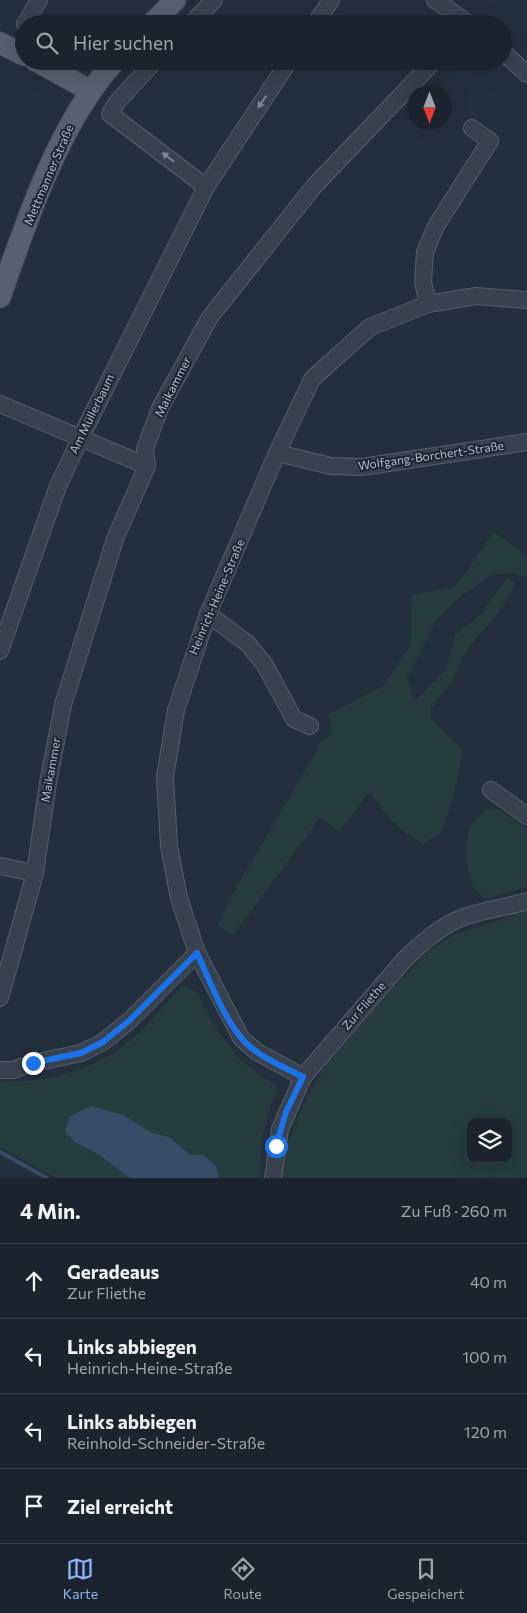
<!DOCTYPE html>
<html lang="de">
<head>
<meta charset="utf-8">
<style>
	body { margin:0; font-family:Commissioner,sans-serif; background:#242b36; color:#f1f3f6 }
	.controls { position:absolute; right:15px; bottom:15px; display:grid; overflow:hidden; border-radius:10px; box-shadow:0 5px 20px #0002 }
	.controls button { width:45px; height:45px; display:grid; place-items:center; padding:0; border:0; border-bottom:1px solid #39404a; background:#1b232e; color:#f1f3f6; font:25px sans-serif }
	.compass { position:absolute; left:407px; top:85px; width:45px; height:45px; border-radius:50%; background:#1b232e; box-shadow:0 5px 20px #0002; rotate:180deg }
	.stop { position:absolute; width:15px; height:15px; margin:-11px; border:4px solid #1a73e8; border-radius:50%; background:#fff }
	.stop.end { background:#1a73e8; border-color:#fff; box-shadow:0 1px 5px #0008 }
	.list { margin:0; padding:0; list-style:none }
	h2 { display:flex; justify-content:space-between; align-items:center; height:65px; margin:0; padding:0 20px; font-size:21px }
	h2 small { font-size:16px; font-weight:400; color:#a0a4aa }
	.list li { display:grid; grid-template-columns:32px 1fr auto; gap:15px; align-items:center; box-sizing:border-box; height:75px; padding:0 20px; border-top:1px solid #39404a }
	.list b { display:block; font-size:19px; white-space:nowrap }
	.list p { margin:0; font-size:16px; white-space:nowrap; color:#a0a4aa }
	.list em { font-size:16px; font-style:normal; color:#a0a4aa }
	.icon { flex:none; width:28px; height:28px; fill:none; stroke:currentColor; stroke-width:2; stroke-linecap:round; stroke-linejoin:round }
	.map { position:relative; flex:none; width:527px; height:1178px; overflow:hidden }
	.search { position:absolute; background:#1b232e; box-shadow:0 5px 20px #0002; left:15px; right:15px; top:15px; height:55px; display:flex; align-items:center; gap:12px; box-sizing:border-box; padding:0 18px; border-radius:28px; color:#a0a4aa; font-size:19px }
	.sheet { height:365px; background:#1b232e }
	nav { display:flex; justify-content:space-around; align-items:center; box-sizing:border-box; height:70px; border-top:1px solid #39404a; background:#1b232e; font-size:14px; color:#a0a4aa }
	nav a { display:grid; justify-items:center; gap:2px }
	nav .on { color:#8ab4f8 }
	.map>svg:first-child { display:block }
</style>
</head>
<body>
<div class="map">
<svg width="527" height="1178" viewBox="0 0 527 1178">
	<rect width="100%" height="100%" fill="#242f3e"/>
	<g fill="#263c3f" fill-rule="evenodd">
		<path d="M494 532 527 556V577L512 573 490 575 458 599 435 622 407 679 415 701 445 670 456 634 482 613 507 578 516 583 502 608 467 649 453 679 430 710 432 719 464 750 454 794 442 832 423 844C400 831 385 816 372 794L369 792 339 831 320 818 233 935 218 925 229 900 313 757 320 741 333 734 328 715 383 686 411 645 412 595 455 587Z"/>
		<path d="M487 808 499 809 527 829V885L516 891 485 898C466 887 463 854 468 834 470 825 481 815 487 808Z"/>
		<path d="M527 911V1178H281L288 1143 304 1103 323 1069 384 998 427 952 453 935ZM471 1122H508V1159H471Z"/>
		<path d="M183 985 197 992 215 1027 240 1060 278 1087C265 1118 259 1144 260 1178H56L0 1147V1080C44 1085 92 1070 127 1043 148 1027 165 1003 183 985Z"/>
	</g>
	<path fill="#394c67" d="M92 1106 125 1116 152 1133 169 1137 190 1155H203L216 1166 219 1178H130L98 1154 75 1142 65 1131 70 1116Z"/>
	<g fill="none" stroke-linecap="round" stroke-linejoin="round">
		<path stroke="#394c67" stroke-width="4" d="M0 1152 47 1178"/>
		<g stroke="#565f6c" stroke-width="18">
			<g id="minor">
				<path d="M435 0 469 24"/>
				<path d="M25 24 39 0"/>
				<path d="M191 24 214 0"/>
				<path d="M315 24 331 0"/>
				<path d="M503 52 527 74"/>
				<path d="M155 61 117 102 110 114 206 187"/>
				<path d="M428 304 423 282 425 252 436 226 490 141 472 128"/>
				<path d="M0 404 147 466"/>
				<path d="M277 453 331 466 362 467 527 442"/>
				<path d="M208 614 248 644 265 665 294 719 310 726"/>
				<path d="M0 651 58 486 81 437 206 187 289 61"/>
				<path d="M491 790 527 816"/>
				<path d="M0 866 35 873"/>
				<path d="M0 998 35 873 48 783 63 705 115 539 147 466 145 449 160 408 210 317 315 185 434 61"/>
				<path d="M0 1070H13L33 1063 81 1053 103 1042 129 1021 197 953"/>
				<path d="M303 1077 257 1052 241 1038 197 953 179 898 169 846 165 777 176 710 208 614 277 453 312 379 370 327 428 304 476 296 527 300"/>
				<path d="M273 1178 280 1129 303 1077 405 959C422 943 438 928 459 919 480 910 505 908 527 901"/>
			</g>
		</g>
		<g stroke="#414a57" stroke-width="23">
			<g id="major">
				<path d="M152 24 175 0"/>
				<path d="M0 43 24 55"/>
				<path d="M36 61 91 91"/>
				<path d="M0 297C26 222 60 120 115 61"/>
			</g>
		</g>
		<use href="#minor" stroke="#38414e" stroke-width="16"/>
		<use href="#major" stroke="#56606e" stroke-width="21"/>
	</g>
	<defs><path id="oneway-solid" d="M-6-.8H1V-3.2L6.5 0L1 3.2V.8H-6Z" transform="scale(1.25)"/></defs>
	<g fill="#7c8592">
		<use href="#oneway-solid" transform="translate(262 102) rotate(124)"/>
		<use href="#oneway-solid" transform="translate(168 157) rotate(-142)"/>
	</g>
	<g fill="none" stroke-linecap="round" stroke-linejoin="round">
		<path stroke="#1a73e8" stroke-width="6" d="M33 1063 81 1053 103 1042 130 1020 197 953C210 981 225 1023 247 1044 262 1058 284 1067 303 1077L286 1112 276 1146"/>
	</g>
	<g text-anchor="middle" stroke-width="4" stroke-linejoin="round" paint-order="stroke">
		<g font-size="12" fill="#b4bcc9" stroke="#1d2633">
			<text transform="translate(49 175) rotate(-67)" y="4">Mettmanner Straße</text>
			<text transform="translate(173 387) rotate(-63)" y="4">Maikammer</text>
			<text transform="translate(92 414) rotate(-64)" y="4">Am Müllerbaum</text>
			<text transform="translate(431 456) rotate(-8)" y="4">Wolfgang-Borchert-Straße</text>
			<text transform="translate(217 597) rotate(-67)" y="4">Heinrich-Heine-Straße</text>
			<text transform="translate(51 770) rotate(-80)" y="4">Maikammer</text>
			<text transform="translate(364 1006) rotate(-49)" y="4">Zur Fliethe</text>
		</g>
	</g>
</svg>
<div class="controls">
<button><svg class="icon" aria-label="layers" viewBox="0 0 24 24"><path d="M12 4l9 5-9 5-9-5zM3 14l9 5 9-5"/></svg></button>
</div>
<svg class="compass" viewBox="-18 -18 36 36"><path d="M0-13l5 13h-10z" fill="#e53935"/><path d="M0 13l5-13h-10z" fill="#a0a4aa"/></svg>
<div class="stop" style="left:276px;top:1146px"></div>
<div class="stop end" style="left:33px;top:1063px"></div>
<div class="search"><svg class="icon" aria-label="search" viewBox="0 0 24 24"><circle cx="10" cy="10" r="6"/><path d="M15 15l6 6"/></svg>Hier suchen</div>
</div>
<section class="sheet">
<h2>4 Min.<small>Zu Fuß · 260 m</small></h2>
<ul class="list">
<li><svg class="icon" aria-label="ahead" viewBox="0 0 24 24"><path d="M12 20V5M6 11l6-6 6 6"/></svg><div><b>Geradeaus</b><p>Zur Fliethe</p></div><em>40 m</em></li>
<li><svg class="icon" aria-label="left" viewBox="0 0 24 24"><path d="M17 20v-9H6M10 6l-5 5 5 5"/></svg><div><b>Links abbiegen</b><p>Heinrich-Heine-Straße</p></div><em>100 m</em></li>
<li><svg class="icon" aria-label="left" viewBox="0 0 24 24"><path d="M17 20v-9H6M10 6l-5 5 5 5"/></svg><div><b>Links abbiegen</b><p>Reinhold-Schneider-Straße</p></div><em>120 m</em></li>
<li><svg class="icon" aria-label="arrive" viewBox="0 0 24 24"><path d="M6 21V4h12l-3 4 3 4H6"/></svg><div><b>Ziel erreicht</b></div></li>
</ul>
</section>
<nav>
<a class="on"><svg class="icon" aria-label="map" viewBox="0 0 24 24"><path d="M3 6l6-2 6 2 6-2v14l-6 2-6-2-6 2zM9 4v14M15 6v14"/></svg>Karte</a>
<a><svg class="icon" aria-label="directions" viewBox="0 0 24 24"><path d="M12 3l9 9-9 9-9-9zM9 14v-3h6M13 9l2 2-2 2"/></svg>Route</a>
<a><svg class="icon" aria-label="saved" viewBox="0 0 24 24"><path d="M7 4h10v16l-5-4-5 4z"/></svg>Gespeichert</a>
</nav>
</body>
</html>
